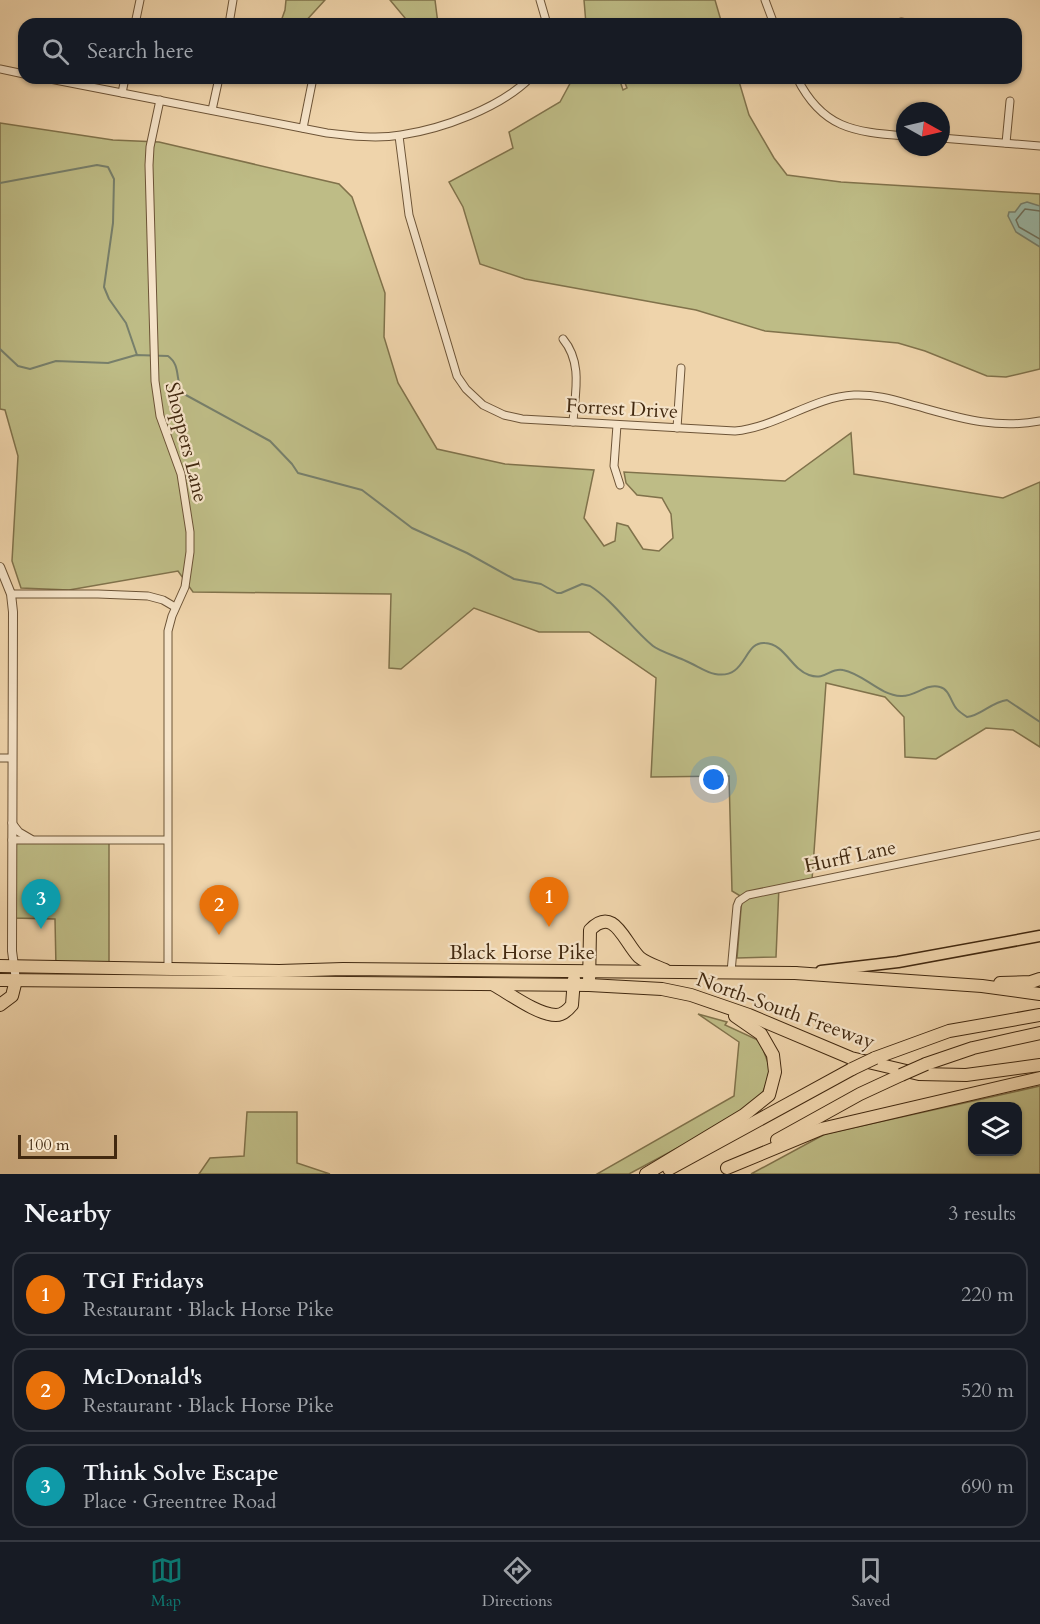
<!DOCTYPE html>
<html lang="en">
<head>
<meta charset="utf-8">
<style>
	body { margin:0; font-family:Cardo,serif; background:#242831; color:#f1f3f6 }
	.controls { position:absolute; right:18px; bottom:18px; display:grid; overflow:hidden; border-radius:12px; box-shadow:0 2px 4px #0004 }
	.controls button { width:54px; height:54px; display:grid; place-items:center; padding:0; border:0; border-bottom:2px solid #363941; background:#171b24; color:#f1f3f6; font:30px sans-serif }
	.compass { position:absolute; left:896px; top:102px; width:54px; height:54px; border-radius:50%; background:#171b24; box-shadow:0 2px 4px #0004; rotate:98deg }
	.scale { position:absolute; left:18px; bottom:15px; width:99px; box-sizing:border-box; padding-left:6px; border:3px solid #422910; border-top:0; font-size:16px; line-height:21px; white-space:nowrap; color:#422910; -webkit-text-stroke:4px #f5e3c8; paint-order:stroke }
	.you { position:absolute; left:714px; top:780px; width:21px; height:21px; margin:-15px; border:4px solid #fff; border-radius:50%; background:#1a73e8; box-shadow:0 0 0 9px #1a73e833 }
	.badge { display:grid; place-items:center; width:39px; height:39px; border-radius:50%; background:#0f766e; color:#fff; font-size:20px; font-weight:700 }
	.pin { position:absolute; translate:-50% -50px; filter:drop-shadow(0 2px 3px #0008) }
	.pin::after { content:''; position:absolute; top:32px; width:21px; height:18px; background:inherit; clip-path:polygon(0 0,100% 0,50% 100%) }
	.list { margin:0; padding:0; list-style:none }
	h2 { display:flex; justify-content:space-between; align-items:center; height:78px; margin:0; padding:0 24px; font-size:26px }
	h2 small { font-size:20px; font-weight:400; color:#9ea1a6 }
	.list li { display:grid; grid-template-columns:39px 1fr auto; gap:18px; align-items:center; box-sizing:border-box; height:84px; margin:0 12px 12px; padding:0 12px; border:2px solid #363941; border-radius:18px }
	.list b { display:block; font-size:22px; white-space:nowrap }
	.list p { margin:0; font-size:20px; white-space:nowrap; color:#9ea1a6 }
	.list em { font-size:20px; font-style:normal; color:#9ea1a6 }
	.icon { flex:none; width:33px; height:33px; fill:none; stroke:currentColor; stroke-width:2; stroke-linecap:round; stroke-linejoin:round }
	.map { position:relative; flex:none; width:1040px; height:1174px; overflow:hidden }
	.search { position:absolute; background:#171b24; box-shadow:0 2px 4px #0004; left:18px; right:18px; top:18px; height:66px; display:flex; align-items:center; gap:15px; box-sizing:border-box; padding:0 21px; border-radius:18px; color:#9ea1a6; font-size:22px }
	.sheet { height:366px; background:#171b24 }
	nav { display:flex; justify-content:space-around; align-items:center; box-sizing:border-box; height:84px; border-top:2px solid #363941; background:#171b24; font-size:16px; color:#9ea1a6 }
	nav a { display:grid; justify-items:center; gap:3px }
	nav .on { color:#0f766e }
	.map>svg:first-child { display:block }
</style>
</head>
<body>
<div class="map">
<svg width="1040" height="1174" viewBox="0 0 1040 1174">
	<rect width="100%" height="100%" fill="#efd4ab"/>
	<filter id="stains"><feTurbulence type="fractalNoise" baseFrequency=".00333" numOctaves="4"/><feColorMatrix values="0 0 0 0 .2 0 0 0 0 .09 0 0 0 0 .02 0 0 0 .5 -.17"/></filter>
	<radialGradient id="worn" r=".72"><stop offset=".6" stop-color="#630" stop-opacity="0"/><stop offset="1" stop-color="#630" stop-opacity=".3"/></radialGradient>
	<g fill="#bebc86" stroke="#80724b" stroke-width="1.5" fill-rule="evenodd">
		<path d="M286 0H325L303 24H280L285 10Z"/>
		<path d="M390 0H435L438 24H410Z"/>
		<path d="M584 0H715L722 24H586Z"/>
		<path d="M573 78H619L623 90 627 88 623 78H738L749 115 774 158 787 175 841 182 1040 194V369L1006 377 987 376 925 351 898 343 765 331 696 310 525 279 480 264 463 207 449 182 513 148 509 132 560 102Z"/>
		<path d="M0 123 113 140 159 142 339 184 352 197 385 293 384 337 398 383 437 449 505 464 594 470 584 518 604 546 615 541 617 523 628 526 643 549 659 551 673 538 671 514 662 498 637 495 626 483 624 472 785 481 851 433 854 474 1003 498 1040 482V747L1013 730 986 728 936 759 905 757 904 717 885 697 826 683 812 880 779 886 776 957 737 958 742 897 732 891 729 776 651 777 656 678 589 632H539L474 608 401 669 389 668 391 594 193 592 178 571 69 590 21 588 12 561 18 456 5 410 0 409Z"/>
		<path d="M12 840H109V967H56L55 919 12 918Z"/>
		<path d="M698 1014 727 1022 725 1025 760 1041 771 1071 761 1097 765 1101 629 1174H597L734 1096 739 1042Z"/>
		<path d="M1040 1086V1174H751L825 1134ZM972 1106H1018V1152H972Z"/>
		<path d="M247 1112H297V1163L330 1174H199L210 1158 244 1156Z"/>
	</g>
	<path fill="#9ab8a7" stroke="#777f6b" stroke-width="1.5" d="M1027 202 1040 206V247L1016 232 1008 216 1009 212H1015L1021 204Z"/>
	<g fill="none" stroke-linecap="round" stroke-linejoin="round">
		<path stroke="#6e705c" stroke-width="1.5" d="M1040 211 1025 209 1016 220 1019 227 1040 239"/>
		<g stroke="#777f6b" stroke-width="2">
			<path d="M0 183 97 165 108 167 114 179 113 223 104 287 109 299 126 323 137 355"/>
			<path d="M0 349 18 366 30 369 56 361 108 363 136 355 168 356C182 366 174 382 184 394L270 441 292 464 298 473 362 490 412 528 467 553 514 579 541 584 557 593H561L582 584 590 586C614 601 631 628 653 646 659 651 678 657 686 661 696 665 705 672 715 674 747 680 743 641 765 643 785 644 791 669 809 675 826 681 830 667 843 670 864 674 879 695 901 696 915 697 926 683 940 687 949 689 951 702 956 708 959 712 963 714 967 717 981 716 991 702 1007 700L1040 722"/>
		</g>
		<g stroke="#6d5437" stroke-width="9">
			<g id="minor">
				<path d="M540 0 547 24"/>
				<path d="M765 0 774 24"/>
				<path d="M135 24 140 0"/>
				<path d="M229 24 233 0"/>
				<path d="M894 24 901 22 913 24"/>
				<path d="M0 69 24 74"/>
				<path d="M45 78 327 133C351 136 377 139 401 135 442 129 500 108 530 78"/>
				<path d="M797 78C822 128 853 132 905 136"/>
				<path d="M122 93 125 78"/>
				<path d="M160 100 150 147 149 165 155 381 160 416 181 474 190 532V552L185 587 172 616 168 631V968"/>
				<path d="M212 110 219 78"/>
				<path d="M303 128 313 78"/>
				<path d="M399 136 409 215 457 376 466 389 483 405 504 415 522 419 735 431C777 427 813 397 854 395 873 394 891 399 909 404 954 416 992 430 1040 421"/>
				<path d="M941 138 1040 146"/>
				<path d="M1006 143 1010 101"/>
				<path d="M563 339C583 363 575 393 573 422"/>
				<path d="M617 425 614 466 620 485"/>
				<path d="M677 428 681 368"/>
				<path d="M11 594H98L148 596 163 600 175 607"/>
				<path d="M0 758H11"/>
				<path d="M12 823 19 832 31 839"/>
				<path d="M12 840H167"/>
				<path d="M731 972 737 906 739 901 748 895 1040 835"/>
			</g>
		</g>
		<g stroke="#6d5437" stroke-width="10">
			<path id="tertiary" d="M0 567 11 594 13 612 12 951 16 980"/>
		</g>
		<g stroke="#422910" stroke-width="13">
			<path id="primary" d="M821 971 898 962 1040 936"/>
		</g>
		<g stroke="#422910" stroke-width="14">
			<g id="trunk">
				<path d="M0 966 279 971 343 969 795 973"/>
				<path d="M0 980 589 985 590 930C614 905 624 942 639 957 646 963 656 966 665 970"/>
				<path d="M494 985C510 994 538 1015 556 1015 563 1015 568 1010 572 1005L574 979"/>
				<path d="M0 1005 12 996 16 980"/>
			</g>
		</g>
		<g stroke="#422910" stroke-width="14">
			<g id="motorway">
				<path d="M795 973 982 986 1040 994"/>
				<path d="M1000 983 1031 982 1040 979"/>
				<path d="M589 985 662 989 691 995 749 1015 851 1058 919 1074 966 1075 1040 1065"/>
				<path d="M875 1058 949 1031 1040 1015"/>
				<path d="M926 1064 973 1048 1040 1033"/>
				<path d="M777 1140 860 1094 901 1075"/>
				<path d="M727 1168 821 1129 1040 1078"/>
				<path d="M669 1169 852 1069"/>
				<path d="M646 1174 744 1115 769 1095 775 1072 773 1055 761 1034 735 1016"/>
			</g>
		</g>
		<use href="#minor" stroke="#f5e3c8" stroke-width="7"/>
		<use href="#tertiary" stroke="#f5e3c8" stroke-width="8"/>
		<use href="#primary" stroke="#efd4ab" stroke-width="10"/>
		<use href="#trunk" stroke="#efd4ab" stroke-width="12"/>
		<use href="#motorway" stroke="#efd4ab" stroke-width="12"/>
		<g stroke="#422910" stroke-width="14" stroke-linecap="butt">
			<g id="motorway-bridge">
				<path d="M852 1069 875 1058"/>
				<path d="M901 1075 926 1064"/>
			</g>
		</g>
		<use href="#motorway-bridge" stroke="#efd4ab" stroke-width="12"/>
	</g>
	<g text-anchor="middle" stroke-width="4.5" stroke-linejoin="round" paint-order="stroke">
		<g font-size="20" fill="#422910" stroke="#f5e3c8">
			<text transform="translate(622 408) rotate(3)" y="7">Forrest Drive</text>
			<text transform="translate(187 442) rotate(76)" y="7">Shoppers Lane</text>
			<text transform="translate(850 856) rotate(-12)" y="7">Hurff Lane</text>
			<text x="522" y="959">Black Horse Pike</text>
			<text transform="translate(786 1010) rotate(20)" y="7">North-South Freeway</text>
		</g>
	</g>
	<rect width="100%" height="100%" filter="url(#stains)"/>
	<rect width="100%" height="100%" fill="url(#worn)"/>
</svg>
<div class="controls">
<button><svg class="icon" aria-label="layers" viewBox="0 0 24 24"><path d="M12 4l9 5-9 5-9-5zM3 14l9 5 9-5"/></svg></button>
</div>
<svg class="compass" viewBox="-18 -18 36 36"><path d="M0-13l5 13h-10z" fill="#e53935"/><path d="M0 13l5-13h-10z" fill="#9ea1a6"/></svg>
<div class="scale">100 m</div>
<div class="you"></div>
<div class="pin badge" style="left:549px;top:927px;background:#e8710a">1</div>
<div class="pin badge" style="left:219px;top:935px;background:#e8710a">2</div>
<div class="pin badge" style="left:41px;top:929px;background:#0f9aa8">3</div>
<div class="search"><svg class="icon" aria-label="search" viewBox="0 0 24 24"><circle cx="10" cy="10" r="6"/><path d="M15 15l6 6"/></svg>Search here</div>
</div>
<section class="sheet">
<h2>Nearby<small>3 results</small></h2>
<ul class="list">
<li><span class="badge" style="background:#e8710a">1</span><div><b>TGI Fridays</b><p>Restaurant · Black Horse Pike</p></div><em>220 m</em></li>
<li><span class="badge" style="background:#e8710a">2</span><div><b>McDonald's</b><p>Restaurant · Black Horse Pike</p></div><em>520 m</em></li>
<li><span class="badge" style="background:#0f9aa8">3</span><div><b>Think Solve Escape</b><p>Place · Greentree Road</p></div><em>690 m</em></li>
</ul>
</section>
<nav>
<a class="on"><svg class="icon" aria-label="map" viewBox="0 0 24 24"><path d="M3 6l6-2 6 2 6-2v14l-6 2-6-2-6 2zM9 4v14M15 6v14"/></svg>Map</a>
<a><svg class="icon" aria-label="directions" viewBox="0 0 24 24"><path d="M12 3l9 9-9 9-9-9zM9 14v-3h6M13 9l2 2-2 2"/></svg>Directions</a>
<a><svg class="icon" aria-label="saved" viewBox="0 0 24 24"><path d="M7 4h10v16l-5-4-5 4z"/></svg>Saved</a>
</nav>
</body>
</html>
